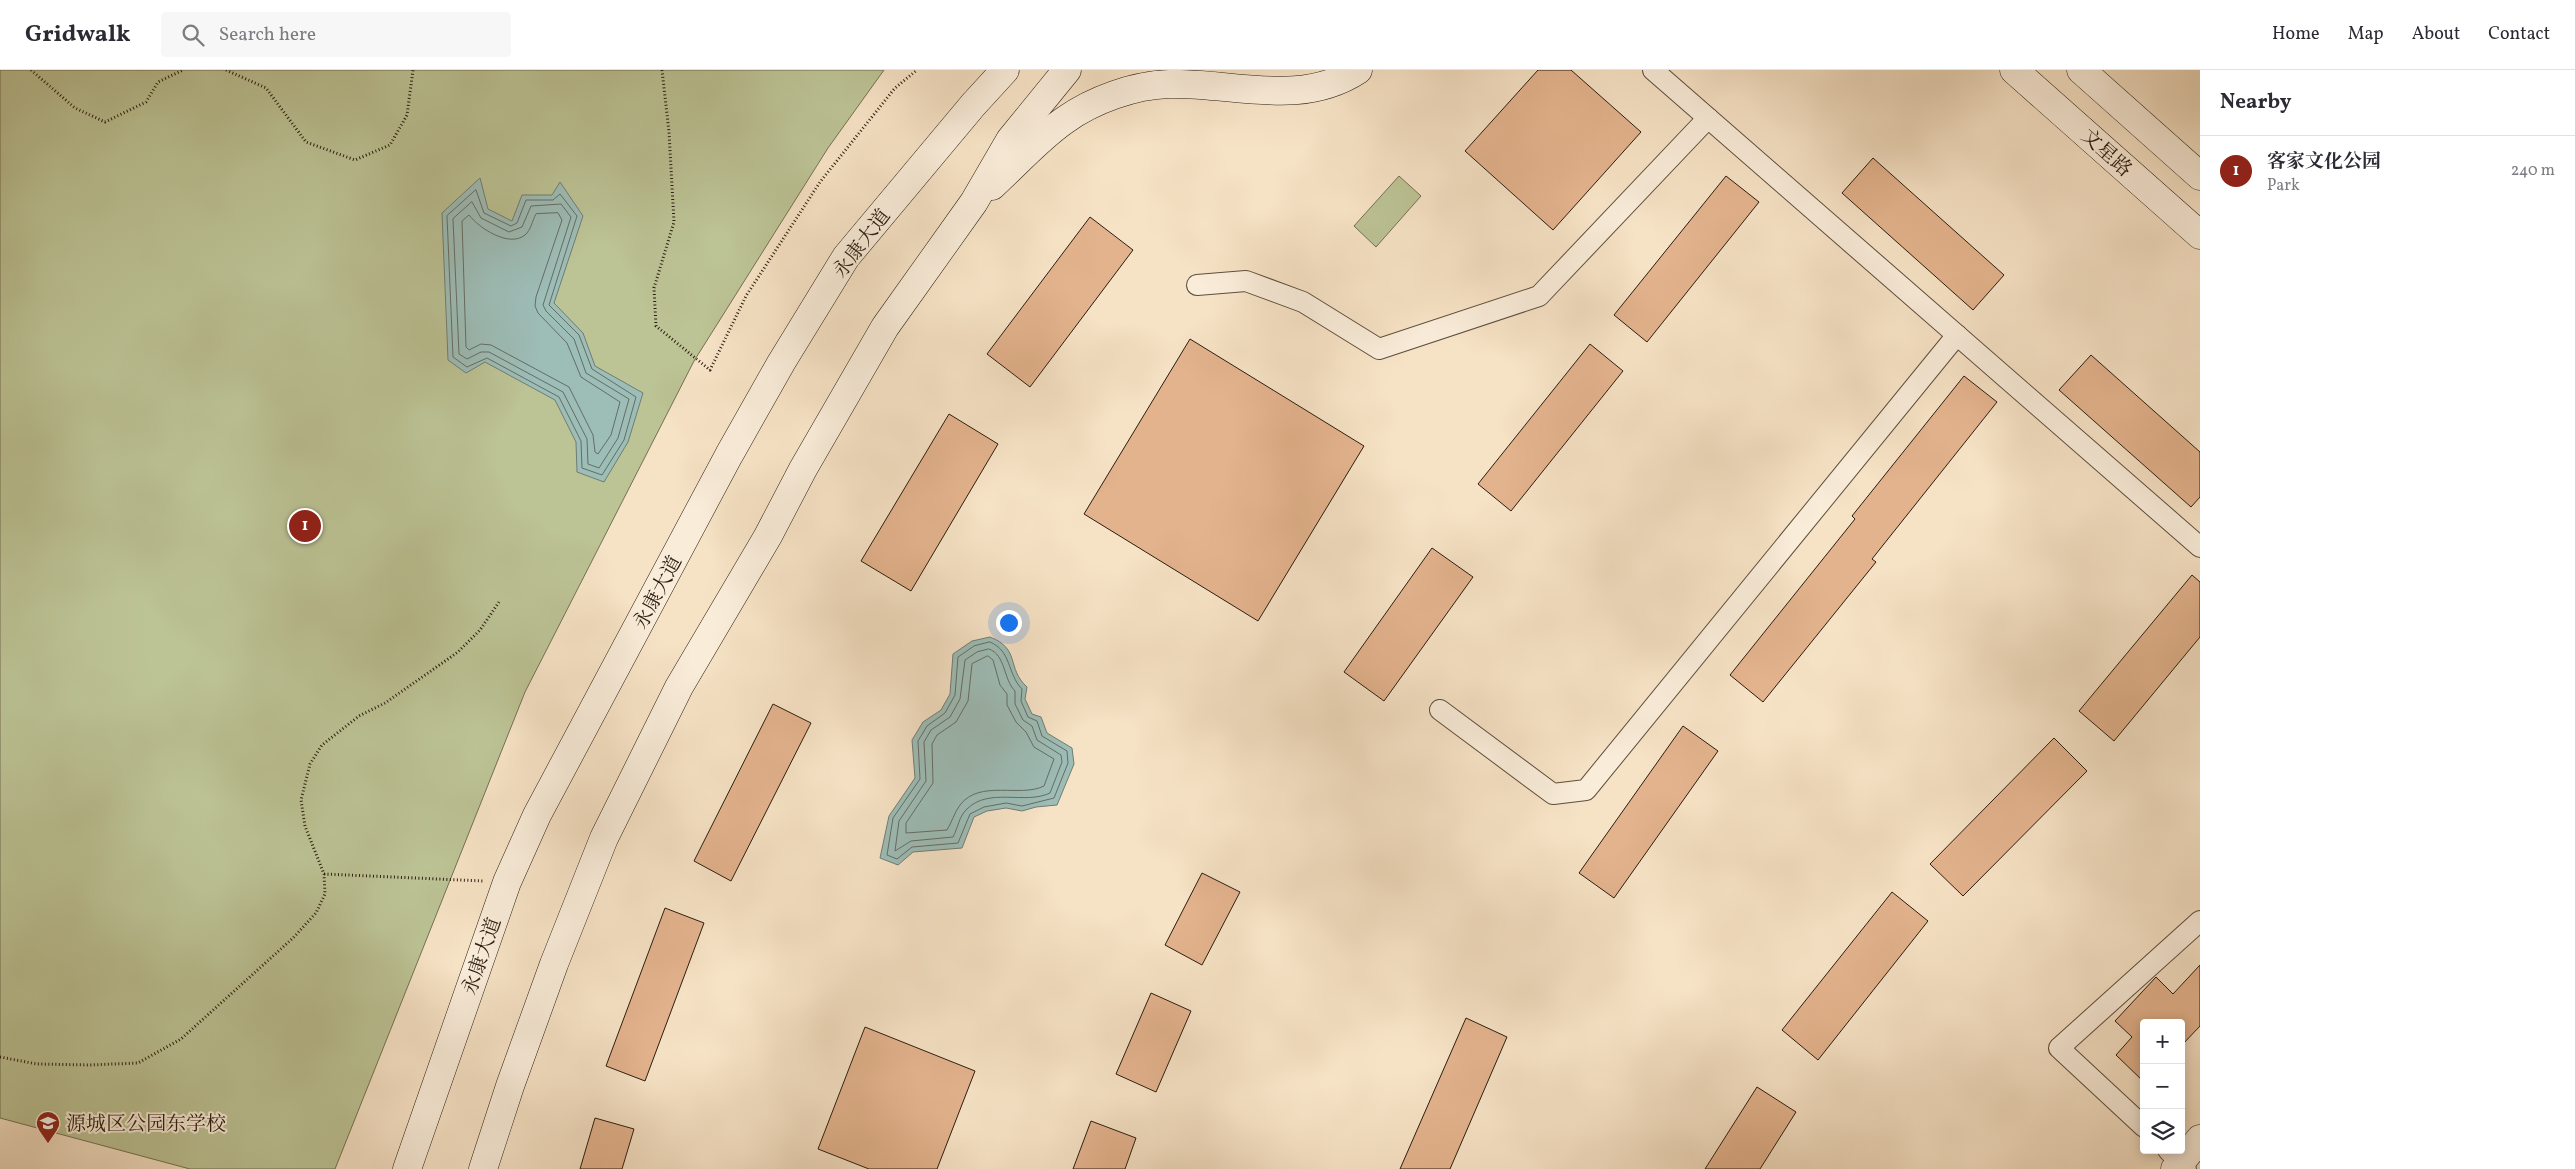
<!DOCTYPE html>
<html lang="en">
<head>
<meta charset="utf-8">
<style>
	body { margin:0; font-family:Vollkorn,"Noto Serif SC",serif; background:#f7f7f7; color:#2b2b33 }
	.controls { position:absolute; right:15px; bottom:15px; display:grid; overflow:hidden; border-radius:5px; box-shadow:0 2px 12px #0003 }
	.controls button { width:45px; height:45px; display:grid; place-items:center; padding:0; border:0; border-bottom:1px solid #e1e1e2; background:#fff; color:#2b2b33; font:25px sans-serif }
	.you { position:absolute; left:1008px; top:552px; width:18px; height:18px; margin:-12px; border:4px solid #fff; border-radius:50%; background:#1a73e8; box-shadow:0 0 0 8px #1a73e833 }
	.badge { display:grid; place-items:center; width:32px; height:32px; border-radius:50%; background:#8f2418; color:#fff; font-size:16px; font-weight:700 }
	.pin { position:absolute; translate:-50% -50%; border:2px solid #fff; box-shadow:0 1px 5px #0006 }
	.list { margin:0; padding:0; list-style:none }
	h2 { display:flex; justify-content:space-between; align-items:center; height:65px; margin:0; padding:0 20px; font-size:21px }
	h2 small { font-size:16px; font-weight:400; color:#7c7c81 }
	.list li { display:grid; grid-template-columns:32px 1fr auto; gap:15px; align-items:center; box-sizing:border-box; height:70px; padding:0 20px; border-top:1px solid #e1e1e2 }
	.list b { display:block; font-size:19px; white-space:nowrap }
	.list p { margin:0; font-size:16px; white-space:nowrap; color:#7c7c81 }
	.list em { font-size:16px; font-style:normal; color:#7c7c81 }
	.icon { flex:none; width:28px; height:28px; fill:none; stroke:currentColor; stroke-width:2; stroke-linecap:round; stroke-linejoin:round }
	.map { position:relative; flex:none; width:2200px; height:1099px; overflow:hidden }
	header { display:flex; align-items:center; gap:30px; box-sizing:border-box; height:70px; padding:0 25px; background:#fff; border-bottom:1px solid #e1e1e2 }
	header strong { font-size:24px }
	nav { display:flex; gap:28px; margin-inline-start:auto; font-size:18px }
	.search { width:350px; height:45px; background:#f7f7f7; display:flex; align-items:center; gap:12px; box-sizing:border-box; padding:0 18px; border-radius:5px; color:#7c7c81; font-size:19px }
	main { display:flex }
	aside { flex:1; background:#fff }
	.map>svg:first-child { display:block }
</style>
</head>
<body>
<header>
<strong>Gridwalk</strong>
<div class="search"><svg class="icon" aria-label="search" viewBox="0 0 24 24"><circle cx="10" cy="10" r="6"/><path d="M15 15l6 6"/></svg>Search here</div>
<nav><a>Home</a><a>Map</a><a>About</a><a>Contact</a></nav>
</header>
<main>
<div class="map">
<svg width="2200" height="1099" viewBox="0 0 2200 1099">
	<rect width="100%" height="100%" fill="#f6e2c5"/>
	<filter id="stains"><feTurbulence type="fractalNoise" baseFrequency=".004" numOctaves="4"/><feColorMatrix values="0 0 0 0 .2 0 0 0 0 .09 0 0 0 0 .02 0 0 0 .5 -.17"/></filter>
	<radialGradient id="worn" r=".72"><stop offset=".6" stop-color="#630" stop-opacity="0"/><stop offset="1" stop-color="#630" stop-opacity=".3"/></radialGradient>
	<g fill="#bcc395" stroke="#747052">
		<path d="M0 0H884L828 78 694 291 525 622 335 1099H190L0 1048Z"/>
		<path d="M1399 106 1421 126 1376 177 1354 156Z"/>
	</g>
	<g fill="#9dbdb7" stroke="#6f7d74">
		<path d="M480 108 488 139 512 151 522 125H552L560 112 583 146 554 233 583 263 595 296 643 323 628 372 604 412 577 402 576 372 555 330 485 292 466 303 448 290 442 143Z"/>
		<path d="M990 567C1021 579 1006 598 1027 617L1025 629 1032 644 1041 647 1047 663 1072 678 1074 694 1057 735 1036 737 1022 741 1006 738 987 741 974 747 962 778 913 782 898 795 880 788 889 746 915 708 912 670 923 652 941 640 950 624 953 584 972 571Z"/>
	</g>
	<g fill="none" stroke-linecap="round" stroke-linejoin="round">
		<g stroke="#646d64" stroke-width="1">
			<path d="M476 120 484 143 511 156 517 153 526 130H553L560 124 577 146 549 235 579 265 592 299 636 327 624 370 602 405 582 398 581 371 559 327 487 288 467 297 453 287 447 146Z"/>
			<path d="M472 132 481 148 509 162 522 157 531 136 561 134 571 147 543 235 546 241 574 269 586 303 629 329 618 368 599 398 588 394 587 369 563 322 489 282H481L467 289 459 284 453 149Z"/>
			<path d="M558 143 562 150 536 227 535 236 538 243 567 273 581 307 620 332 611 365 598 384 595 382 593 365 569 317 491 275 481 274 469 280 466 277 462 151 469 145C479 158 509 178 525 165 531 160 532 151 536 144Z"/>
			<path d="M990 572C1012 581 1007 604 1022 619L1021 631 1028 647 1037 651 1042 666 1067 681 1068 693 1054 728 1022 736 1006 733 984 737 970 744 958 773 912 777 897 789 887 785 893 748 920 709 918 671 927 656 945 643 955 625 958 587 974 576Z"/>
			<path d="M989 579C1006 585 1003 609 1015 621V634L1023 650 1032 656 1037 670 1061 685 1062 692 1050 723C1025 735 989 717 967 739 959 746 958 758 953 767L911 771 895 781 899 751 926 711 924 672 931 660 950 647 960 629 965 590 977 582Z"/>
			<path d="M988 586 993 590 1000 615 1007 624V635L1016 652 1026 662 1034 677 1054 689 1044 716C1020 728 980 709 960 735 954 743 952 752 947 760L906 763V753L933 713 932 674 937 665 956 652 968 631 972 594Z"/>
		</g>
	</g>
	<g fill="#e3b38d" stroke="#2b1d10">
		<path d="M1538 0H1571L1641 62 1553 160 1465 81Z"/>
		<path d="M1873 88 2004 205 1973 240 1842 123Z"/>
		<path d="M1726 106 1759 132 1647 272 1614 245Z"/>
		<path d="M1090 147 1133 180 1030 317 987 284Z"/>
		<path d="M1190 269 1364 376 1258 551 1084 444Z"/>
		<path d="M1590 274 1623 301 1511 441 1478 414Z"/>
		<path d="M2091 285 2200 382V427L2191 437 2059 320Z"/>
		<path d="M1964 306 1997 332 1872 489 1876 492 1763 632 1730 605 1855 449 1852 446Z"/>
		<path d="M949 344 998 374 911 521 861 491Z"/>
		<path d="M1432 478 1473 507 1384 631 1344 602Z"/>
		<path d="M2192 505 2200 512V567L2114 671 2079 641Z"/>
		<path d="M773 634 811 653 731 811 694 791Z"/>
		<path d="M1683 656 1718 681 1614 828 1579 803Z"/>
		<path d="M2054 668 2087 701 1963 826 1930 794Z"/>
		<path d="M1202 803 1240 822 1202 895 1165 875Z"/>
		<path d="M1892 822 1928 851 1818 990 1782 960Z"/>
		<path d="M665 838 704 853 645 1011 606 996Z"/>
		<path d="M2200 895V956L2181 976V953H2144V1012L2116 985 2132 967 2115 951 2156 907 2173 924Z"/>
		<path d="M1151 923 1191 941 1156 1022 1116 1004Z"/>
		<path d="M1466 948 1507 967 1450 1099H1400Z"/>
		<path d="M865 957 975 1001 937 1099H869L818 1079Z"/>
		<path d="M1757 1017 1796 1042 1760 1099H1705Z"/>
		<path d="M595 1048 634 1059 622 1099H580Z"/>
		<path d="M1091 1051 1136 1068 1125 1099H1073Z"/>
	</g>
	<g fill="none" stroke-linecap="round" stroke-linejoin="round">
		<g stroke="#5e4e3d" stroke-width="22">
			<g id="street">
				<path d="M1653 0 2200 477"/>
				<path d="M1197 215 1246 211 1303 232 1379 279 1539 226 1708 48"/>
				<path d="M1440 640 1553 724 1586 720 1957 265"/>
				<path d="M2144 1057 2059 978 2200 851"/>
				<path d="M2168 1080 2186 1099"/>
			</g>
		</g>
		<g stroke="#2b1d10" stroke-width="29">
			<g id="secondary">
				<path d="M2014 0 2200 165"/>
				<path d="M2081 0 2200 106"/>
				<path d="M992 116C1016 94 1039 68 1065 50 1093 30 1134 15 1169 14 1232 12 1300 38 1358 0"/>
				<path d="M407 1099 507 812 537 745 729 385 781 293 846 187 973 35 1005 0"/>
				<path d="M483 1099 510 1016 554 894 604 768 679 617 768 466 803 399 885 257 974 132 1010 70 1067 0"/>
				<path d="M2175 1099 2200 1069"/>
			</g>
		</g>
		<g stroke="#2b1d10" stroke-width="3" stroke-dasharray="1 2.5" stroke-linecap="butt">
			<path d="M31 0 75 38 105 52 146 32 158 12 183 0"/>
			<path d="M226 0 266 18 306 72 355 90 390 75 407 45 413 0"/>
			<path d="M662 0 669 62 674 152 654 218 656 256 710 300 746 226 820 112 895 18 917 0"/>
			<path d="M324 804 483 811"/>
			<path d="M0 987 37 994 90 995 138 993 181 969 293 868 316 843 325 824 324 804 305 756 301 730 310 694 322 675 359 646 385 633 458 582 480 560 499 532"/>
		</g>
		<use href="#street" stroke="#f9ecd9" stroke-width="20"/>
		<use href="#secondary" stroke="#f9ecd9" stroke-width="28"/>
	</g>
	<defs>
		<g id="school-pin" transform="scale(1.25)"><path d="M0 17L-7.5 6A9.5 9.5 0 1 1 7.5 6Z" fill="#8f2418" stroke="#f9ecd9"/><path d="M0-5L7-2L0 1L-7-2ZM-4 1L0 2.5L4 1V4Q0 6-4 4Z" fill="#fff"/></g>
	</defs>
	<g fill-rule="evenodd">
		<use href="#school-pin" x="48" y="1053"/>
	</g>
	<g text-anchor="middle" stroke-width="4" stroke-linejoin="round" paint-order="stroke">
		<g font-size="20" fill="#2b1d10" stroke="#f9ecd9">
			<text transform="translate(2107 82) rotate(42)" y="7">文星路</text>
			<text transform="translate(861 173) rotate(-53)" y="7">永康大道</text>
			<text transform="translate(657 522) rotate(-62)" y="7">永康大道</text>
			<text transform="translate(481 886) rotate(-71)" y="7">永康大道</text>
		</g>
		<g font-size="20" fill="#2b1d10" stroke="#f9ecd9" text-anchor="start">
			<text x="66" y="1060">源城区公园东学校</text>
		</g>
	</g>
	<rect width="100%" height="100%" filter="url(#stains)"/>
	<rect width="100%" height="100%" fill="url(#worn)"/>
</svg>
<div class="controls">
<button>+</button>
<button>−</button>
<button><svg class="icon" aria-label="layers" viewBox="0 0 24 24"><path d="M12 4l9 5-9 5-9-5zM3 14l9 5 9-5"/></svg></button>
</div>
<div class="you"></div>
<div class="pin badge" style="left:305px;top:456px">1</div>
</div>
<aside>
<h2>Nearby<small></small></h2>
<ul class="list">
<li><span class="badge">1</span><div><b>客家文化公园</b><p>Park</p></div><em>240 m</em></li>
</ul>
</aside>
</main>
</body>
</html>
